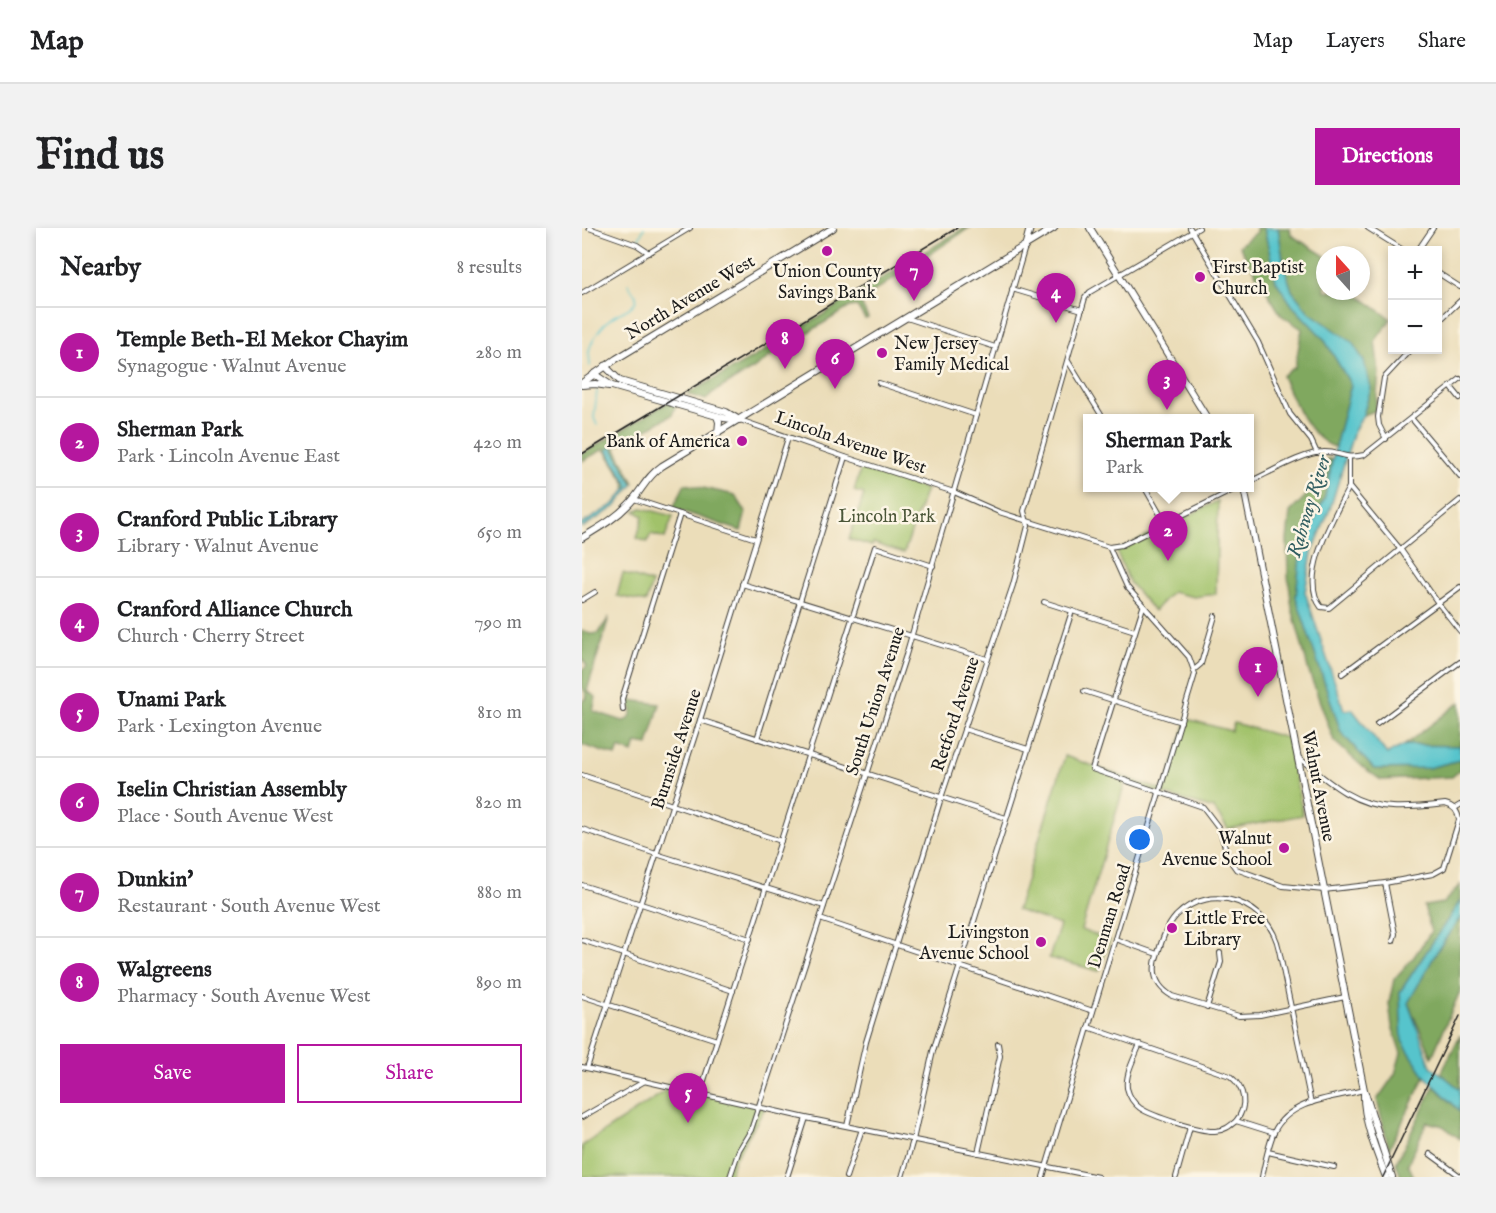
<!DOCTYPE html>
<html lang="en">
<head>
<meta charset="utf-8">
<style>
	body { margin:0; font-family:"IM FELL English",serif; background:#f2f2f2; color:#202124 }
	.controls { position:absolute; right:18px; top:18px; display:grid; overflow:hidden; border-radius:0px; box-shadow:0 3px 9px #0003 }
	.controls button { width:54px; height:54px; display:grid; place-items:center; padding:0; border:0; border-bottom:2px solid #e0e0e0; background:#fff; color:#202124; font:30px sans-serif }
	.compass { position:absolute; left:734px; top:18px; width:54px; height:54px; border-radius:50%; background:#fff; box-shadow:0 3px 9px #0003; rotate:339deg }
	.you { position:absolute; left:558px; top:612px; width:21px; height:21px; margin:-15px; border:4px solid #fff; border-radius:50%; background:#1a73e8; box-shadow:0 0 0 9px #1a73e833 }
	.badge { display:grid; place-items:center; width:39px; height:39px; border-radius:50%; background:#b5179e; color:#fff; font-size:20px; font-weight:700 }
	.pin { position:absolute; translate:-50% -50px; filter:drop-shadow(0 2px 3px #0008) }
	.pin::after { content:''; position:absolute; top:32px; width:21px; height:18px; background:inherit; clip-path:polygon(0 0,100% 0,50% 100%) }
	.popup { position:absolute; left:501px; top:186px; width:171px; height:78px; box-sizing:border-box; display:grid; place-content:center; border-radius:0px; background:#fff; filter:drop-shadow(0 2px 4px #0005); font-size:20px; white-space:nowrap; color:#757577 }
	.popup b { font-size:22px; color:#202124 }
	.popup::after { content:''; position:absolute; left:50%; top:100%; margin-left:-12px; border:12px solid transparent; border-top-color:#fff }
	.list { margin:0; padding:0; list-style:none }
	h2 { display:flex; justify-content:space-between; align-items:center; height:78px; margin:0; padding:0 24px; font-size:26px }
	h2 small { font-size:20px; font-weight:400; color:#757577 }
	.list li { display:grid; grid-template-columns:39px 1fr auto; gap:18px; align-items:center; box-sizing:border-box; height:90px; padding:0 24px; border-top:2px solid #e0e0e0 }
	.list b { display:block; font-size:22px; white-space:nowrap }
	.list p { margin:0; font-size:20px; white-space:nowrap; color:#757577 }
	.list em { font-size:20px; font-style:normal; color:#757577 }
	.actions { display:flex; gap:12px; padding:18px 24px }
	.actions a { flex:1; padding:14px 0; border:2px solid #b5179e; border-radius:0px; text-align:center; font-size:21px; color:#b5179e }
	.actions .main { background:#b5179e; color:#fff }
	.map { position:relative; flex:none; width:878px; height:949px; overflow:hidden; border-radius:0px }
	header { display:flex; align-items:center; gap:36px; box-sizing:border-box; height:84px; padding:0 30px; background:#fff; border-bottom:2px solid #e0e0e0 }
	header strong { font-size:28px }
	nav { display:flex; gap:33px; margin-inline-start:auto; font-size:21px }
	.intro { display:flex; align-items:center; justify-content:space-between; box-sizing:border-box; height:144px; padding:0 36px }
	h1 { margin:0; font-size:42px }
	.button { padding:15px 27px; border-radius:0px; background:#b5179e; color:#fff; font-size:21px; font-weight:700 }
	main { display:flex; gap:36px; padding:0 36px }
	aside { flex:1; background:#fff; border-radius:0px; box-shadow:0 3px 9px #0003 }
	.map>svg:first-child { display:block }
</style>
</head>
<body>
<header>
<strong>Map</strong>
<nav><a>Map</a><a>Layers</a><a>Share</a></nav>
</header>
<div class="intro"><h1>Find us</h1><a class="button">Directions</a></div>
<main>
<aside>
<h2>Nearby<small>8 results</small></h2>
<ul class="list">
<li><span class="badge">1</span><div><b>Temple Beth-El Mekor Chayim</b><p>Synagogue · Walnut Avenue</p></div><em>280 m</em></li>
<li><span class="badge">2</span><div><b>Sherman Park</b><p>Park · Lincoln Avenue East</p></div><em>420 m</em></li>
<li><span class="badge">3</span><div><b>Cranford Public Library</b><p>Library · Walnut Avenue</p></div><em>650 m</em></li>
<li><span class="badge">4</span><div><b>Cranford Alliance Church</b><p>Church · Cherry Street</p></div><em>790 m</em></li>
<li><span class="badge">5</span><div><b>Unami Park</b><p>Park · Lexington Avenue</p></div><em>810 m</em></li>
<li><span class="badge">6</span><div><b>Iselin Christian Assembly</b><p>Place · South Avenue West</p></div><em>820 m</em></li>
<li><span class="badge">7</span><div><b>Dunkin'</b><p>Restaurant · South Avenue West</p></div><em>880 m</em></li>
<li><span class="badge">8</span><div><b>Walgreens</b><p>Pharmacy · South Avenue West</p></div><em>890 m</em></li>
</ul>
<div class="actions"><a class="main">Save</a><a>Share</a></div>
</aside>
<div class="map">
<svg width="878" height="949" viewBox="0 0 878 949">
	<rect width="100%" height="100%" fill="#fcf5e5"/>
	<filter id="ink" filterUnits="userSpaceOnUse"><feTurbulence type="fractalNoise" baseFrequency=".0167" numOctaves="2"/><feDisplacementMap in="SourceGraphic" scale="12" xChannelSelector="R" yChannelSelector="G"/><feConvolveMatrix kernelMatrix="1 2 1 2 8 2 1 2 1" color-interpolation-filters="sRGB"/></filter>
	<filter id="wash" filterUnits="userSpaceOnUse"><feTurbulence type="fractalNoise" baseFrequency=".008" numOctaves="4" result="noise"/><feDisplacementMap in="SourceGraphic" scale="24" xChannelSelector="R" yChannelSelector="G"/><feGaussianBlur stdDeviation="1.35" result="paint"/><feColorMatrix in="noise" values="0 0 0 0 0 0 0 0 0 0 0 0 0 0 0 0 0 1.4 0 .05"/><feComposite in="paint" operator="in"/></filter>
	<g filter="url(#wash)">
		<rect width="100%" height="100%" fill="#ebddb9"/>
		<g fill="#a1c26b" stroke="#5e6f44" stroke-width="1.5">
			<path d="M279 240 344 261 322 325 291 315 290 318 267 311 282 266 272 263Z"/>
			<path d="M636 273 634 366 612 369 590 364 572 383 548 355 535 325 536 322Z"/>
			<path d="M60 280 91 288 83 310 69 306 65 314 55 310 61 288 53 283Z"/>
			<path d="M41 345 70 355 64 374 35 368Z"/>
			<path d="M605 491 649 503 652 495 705 510 721 587 646 601 632 581 543 555 499 702 528 712 517 743 467 730 478 697 435 682 483 528 582 563Z"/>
			<path d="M91 858 183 880 152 932 147 949H0V918Z"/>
		</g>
		<g fill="#80a85f" stroke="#4e623e" stroke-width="1.5">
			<path d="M382 0H387L278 73 286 90 283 91 275 78 268 79 197 122 171 141 130 165 124 172 105 166 170 130Z"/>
			<path d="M674 0H682L694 53 710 77 742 111 769 157 753 219C727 211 710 171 700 148L713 139 720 101 699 87 657 18 674 4Z"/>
			<path d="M696 0H708L709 7 743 28V63H770L809 91 793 113 797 145 793 183 781 187 789 160 753 102 726 84 710 63 702 38Z"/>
			<path d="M88 173 94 177 90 187 33 219 52 255 46 262 43 259 44 256 22 221 0 233V226Z"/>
			<path d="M746 230 750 233 743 269 719 321 714 369 759 504 792 541 846 540 878 532V542L870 549 799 552 782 540 752 513 727 444 710 380 706 348 705 312 708 284 742 250Z"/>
			<path d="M103 256 153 267 164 284 159 303 91 280Z"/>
			<path d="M27 389 5 463 14 469 11 483 41 493 47 491 50 484 46 472 78 476 66 517 54 515 51 525 37 520 34 528 0 517V474L5 469 0 458V442L5 438 0 430V402L8 406 17 405Z"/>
			<path d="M878 474V518L823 517Z"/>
			<path d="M878 657V673L818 764 820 813 843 848 807 921 795 872 813 846 819 825 810 798 807 775 812 751 831 730 849 704 842 678 861 675Z"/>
			<path d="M878 690V763L850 829 826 775 857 720Z"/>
			<path d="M878 807V861L859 846Z"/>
			<path d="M852 858 878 883V911L861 898 845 894 826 936 832 949H819L814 935Z"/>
		</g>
		<g fill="#56c4cc" stroke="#397074" stroke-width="1.5">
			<path d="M682 0H696L702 38 710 63 727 84 770 114 782 133 789 160 781 187 772 203 748 281 730 325 723 364 762 482 770 481 805 526 823 517 878 518V532L846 540 792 541 759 504 714 369 719 321 743 269 753 219 769 157 742 111 710 77 694 53Z"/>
			<path d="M30 219 51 257 33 279 0 300V296L32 276 47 258 25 222Z"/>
			<path d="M878 673V690L857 720 826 775 849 838 878 861V883L843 848 820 813 818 764Z"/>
		</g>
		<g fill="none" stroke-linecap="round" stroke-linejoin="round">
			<g stroke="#56c4cc" stroke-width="1.5">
				<path d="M56 12 62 0"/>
				<path d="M8 138C8 133 7 128 7 123 10 110 23 92 36 86 44 82 49 80 54 73V68L46 56"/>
				<path d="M15 163 12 190 15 197"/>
			</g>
		</g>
	</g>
	<g filter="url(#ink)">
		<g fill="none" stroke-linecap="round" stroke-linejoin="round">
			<g stroke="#3b3934" stroke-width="6">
				<g id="street">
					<path d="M7 0 55 17 67 25"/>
					<path d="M608 0 676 114 708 186 729 212 735 225"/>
					<path d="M786 0 821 22"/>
					<path d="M836 22 851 0"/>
					<path d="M856 45 878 59"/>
					<path d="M430 61 500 82"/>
					<path d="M0 65 108 0"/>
					<path d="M325 90 413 119"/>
					<path d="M856 94 878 73"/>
					<path d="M486 133 521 190"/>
					<path d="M297 155 394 187"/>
					<path d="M869 159 878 170"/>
					<path d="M830 191 878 248"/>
					<path d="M158 192 263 229 372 264 417 284 527 319 540 317 655 260"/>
					<path d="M804 211 797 197 796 189 802 150 828 122"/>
					<path d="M767 230V259L819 322 856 375 878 403"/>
					<path d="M667 254C685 246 723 224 741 224 758 223 761 232 782 227L878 151"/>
					<path d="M767 259C752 289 716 348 739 379L747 380 878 272"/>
					<path d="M563 260 583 295"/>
					<path d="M52 271 174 311"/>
					<path d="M160 356 405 431"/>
					<path d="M0 372 13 364"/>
					<path d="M462 374 553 403"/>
					<path d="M561 379 510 541 621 579 637 600 647 631 654 641 701 658 742 662 803 655 851 646 862 640 877 592C876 583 872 578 863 576 846 578 827 580 810 579 772 578 744 552 716 529"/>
					<path d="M613 441 619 436 633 388"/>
					<path d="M760 446 878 359"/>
					<path d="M502 463 599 494"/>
					<path d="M41 482 40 471 98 286"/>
					<path d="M118 492 424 590"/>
					<path d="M795 496 878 434"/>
					<path d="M382 501 446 521"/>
					<path d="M175 511 263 229"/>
					<path d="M0 547 199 613"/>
					<path d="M873 580 878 577"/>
					<path d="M0 601 74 626 242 678"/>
					<path d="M803 655 813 706 811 713"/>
					<path d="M0 657 168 711"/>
					<path d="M238 691 511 783"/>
					<path d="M533 711 575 726"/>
					<path d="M0 712 151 763"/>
					<path d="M0 768 135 812"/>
					<path d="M625 779 639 734 638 725"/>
					<path d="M506 799 648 848C663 860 666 878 654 893"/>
					<path d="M558 816C553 829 543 846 545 860 547 868 551 875 558 880 570 888 618 904 633 903 642 903 648 898 654 893L692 905"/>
					<path d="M0 839 224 890 516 949"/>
					<path d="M5 840 118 492 206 210"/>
					<path d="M118 865 293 319 351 338"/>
					<path d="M729 875 697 722C688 675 630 652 594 688 584 699 580 712 576 725 569 743 573 758 590 768L657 788 678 787 763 769"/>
					<path d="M0 889 63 853"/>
					<path d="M265 898 284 814 359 570 431 357 446 298 442 283 503 70 508 64 617 0"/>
					<path d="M686 924 752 939"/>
					<path d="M396 925 418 828 416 816"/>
					<path d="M848 926 878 948"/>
					<path d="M148 949 157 922 169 902 324 427 443 19"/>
					<path d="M205 949 224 890"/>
					<path d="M264 949 280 901"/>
					<path d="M320 949 331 912 351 823 490 383"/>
					<path d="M461 949 613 446 607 429 545 359 527 319"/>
					<path d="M594 949 608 899"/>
					<path d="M680 949C683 934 686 918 692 904 707 872 751 870 782 862"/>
				</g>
			</g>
			<g stroke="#3b3934" stroke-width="8">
				<g id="secondary">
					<path d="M508 0 625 190"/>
					<path d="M443 19 448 0"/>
					<path d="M23 138 38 153 144 184 154 190"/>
					<path d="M12 146 30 158 142 190 157 192"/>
					<path d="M0 155 34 131 251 0"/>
					<path d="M0 157 13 156 27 158"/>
					<path d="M135 188 137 194 136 205"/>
					<path d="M662 260 782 862 810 949"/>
					<path d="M0 310C16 300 33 291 46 277 60 263 63 250 80 238L472 0"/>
					<path d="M782 866C781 891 795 926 804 949"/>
				</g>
			</g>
			<use href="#street" stroke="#fff" stroke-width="4"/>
			<use href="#secondary" stroke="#fff" stroke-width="6"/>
			<g stroke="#1c1c1c" stroke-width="1.5">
				<path d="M0 226 375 0"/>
				<path d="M801 949 878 788"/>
			</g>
		</g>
	</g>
	<g fill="#b5179e" stroke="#fcf5e5" stroke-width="2">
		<circle cx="245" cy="23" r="6"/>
		<circle cx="618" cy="49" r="6"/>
		<circle cx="300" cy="125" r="6"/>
		<circle cx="160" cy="213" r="6"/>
		<circle cx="702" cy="620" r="6"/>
		<circle cx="590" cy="700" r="6"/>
		<circle cx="459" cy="714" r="6"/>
	</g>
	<g text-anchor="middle" stroke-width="5" stroke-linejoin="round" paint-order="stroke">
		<g font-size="18" fill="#1c1c1c" stroke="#fcf5e5" text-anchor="start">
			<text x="630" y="45">First Baptist<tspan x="630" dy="21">Church</tspan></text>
			<text x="245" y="49" text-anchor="middle">Union County<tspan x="245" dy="21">Savings Bank</tspan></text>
			<text x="312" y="121">New Jersey<tspan x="312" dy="21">Family Medical</tspan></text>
			<text x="148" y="219" text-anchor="end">Bank of America</text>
			<text x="690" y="616" text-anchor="end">Walnut<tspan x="690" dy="21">Avenue School</tspan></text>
			<text x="602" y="696">Little Free<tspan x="602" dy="21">Library</tspan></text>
			<text x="447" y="710" text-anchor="end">Livingston<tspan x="447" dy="21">Avenue School</tspan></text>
		</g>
		<g font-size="18" fill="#1c1c1c" stroke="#fcf5e5">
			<text transform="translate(108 69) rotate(-31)" y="6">North Avenue West</text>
			<text transform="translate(269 214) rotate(19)" y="6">Lincoln Avenue West</text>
			<text transform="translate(293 473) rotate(-72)" y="6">South Union Avenue</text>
			<text transform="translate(373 486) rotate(-72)" y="6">Retford Avenue</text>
			<text transform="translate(94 521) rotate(-72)" y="6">Burnside Avenue</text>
			<text transform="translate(737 558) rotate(79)" y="6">Walnut Avenue</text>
			<text transform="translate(527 688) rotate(-73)" y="6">Denman Road</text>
		</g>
		<g font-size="18" fill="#4b5638" stroke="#fcf5e5">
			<text x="305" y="294">Lincoln Park</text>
		</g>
		<g font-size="20" font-style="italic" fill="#335f62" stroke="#fcf5e5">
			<text transform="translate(726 278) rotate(-73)" y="7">Rahway River</text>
		</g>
	</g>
</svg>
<div class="controls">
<button>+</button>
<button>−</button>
</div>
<svg class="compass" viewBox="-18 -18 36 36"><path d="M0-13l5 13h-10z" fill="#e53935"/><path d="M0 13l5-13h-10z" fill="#757577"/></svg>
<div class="you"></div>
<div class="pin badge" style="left:676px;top:469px">1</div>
<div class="pin badge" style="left:586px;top:333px">2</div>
<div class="popup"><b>Sherman Park</b>Park</div>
<div class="pin badge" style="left:585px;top:182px">3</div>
<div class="pin badge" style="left:474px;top:95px">4</div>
<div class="pin badge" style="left:106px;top:895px">5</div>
<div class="pin badge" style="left:253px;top:161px">6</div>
<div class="pin badge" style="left:332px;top:73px">7</div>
<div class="pin badge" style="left:203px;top:141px">8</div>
</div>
</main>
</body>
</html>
